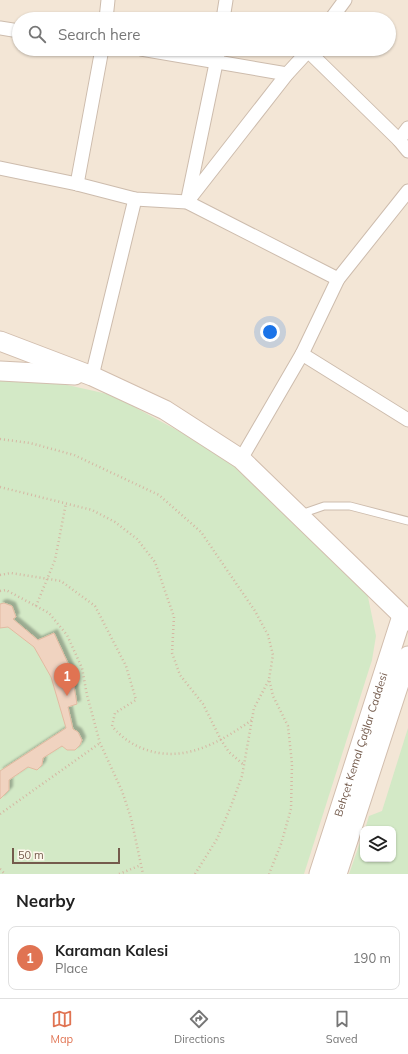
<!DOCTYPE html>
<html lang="en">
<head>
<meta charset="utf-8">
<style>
	body { margin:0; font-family:Mulish,sans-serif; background:#f6f6f6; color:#222 }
	.controls { position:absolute; right:12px; bottom:12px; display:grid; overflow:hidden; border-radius:8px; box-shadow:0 1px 3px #0004 }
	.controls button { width:36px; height:36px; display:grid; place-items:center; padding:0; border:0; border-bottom:1px solid #e0e0e0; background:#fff; color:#222; font:20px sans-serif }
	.scale { position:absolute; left:12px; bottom:10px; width:108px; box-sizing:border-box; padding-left:4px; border:2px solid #745b4c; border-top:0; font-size:11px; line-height:14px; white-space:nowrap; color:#745b4c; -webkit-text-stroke:3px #fef8ed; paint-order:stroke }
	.you { position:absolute; left:270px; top:332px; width:14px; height:14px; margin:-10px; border:3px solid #fff; border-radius:50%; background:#1a73e8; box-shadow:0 0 0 6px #1a73e833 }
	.badge { display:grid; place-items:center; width:26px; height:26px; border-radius:50%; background:#e07352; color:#fff; font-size:13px; font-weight:700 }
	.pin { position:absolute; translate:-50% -33px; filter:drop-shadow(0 1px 2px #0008) }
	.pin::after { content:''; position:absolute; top:21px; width:14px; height:12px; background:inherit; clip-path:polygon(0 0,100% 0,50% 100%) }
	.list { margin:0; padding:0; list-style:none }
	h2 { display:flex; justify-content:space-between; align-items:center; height:52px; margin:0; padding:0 16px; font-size:17px }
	h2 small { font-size:13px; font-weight:400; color:#767676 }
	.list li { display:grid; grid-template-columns:26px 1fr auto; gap:12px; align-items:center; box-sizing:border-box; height:64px; margin:0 8px 8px; padding:0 8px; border:1px solid #e0e0e0; border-radius:8px }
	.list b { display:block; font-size:15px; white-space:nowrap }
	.list p { margin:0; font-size:13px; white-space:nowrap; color:#767676 }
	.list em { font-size:13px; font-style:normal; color:#767676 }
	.icon { flex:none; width:22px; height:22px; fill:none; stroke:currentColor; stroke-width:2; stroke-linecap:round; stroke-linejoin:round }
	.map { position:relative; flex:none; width:408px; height:874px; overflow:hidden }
	.search { position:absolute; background:#fff; box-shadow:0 1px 3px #0004; left:12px; right:12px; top:12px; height:44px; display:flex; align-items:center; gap:10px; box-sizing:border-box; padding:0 14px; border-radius:22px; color:#767676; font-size:15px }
	.sheet { height:124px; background:#fff }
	nav { display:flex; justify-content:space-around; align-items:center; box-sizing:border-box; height:56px; border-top:1px solid #e0e0e0; background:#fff; font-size:11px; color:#767676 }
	nav a { display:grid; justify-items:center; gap:2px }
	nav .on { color:#e07352 }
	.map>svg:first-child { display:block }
</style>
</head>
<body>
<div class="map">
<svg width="408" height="874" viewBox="0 0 408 874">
	<defs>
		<filter id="shadow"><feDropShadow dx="3.5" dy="-3.5" stdDeviation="1" flood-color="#0004"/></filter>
	</defs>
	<rect width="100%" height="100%" fill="#fbf4e7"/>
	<path fill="#f3e6d6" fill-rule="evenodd" d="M0 0H408V874H0ZM19 19H389V49H19ZM363 829H393V859H363Z"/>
	<g fill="#d3e9c6">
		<path d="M0 377 36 378 112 395 223 455 262 489 367 592 376 636 372 660 304 874H0Z"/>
		<path d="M408 728V874H349L363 834V859H393V829H365L369 816 382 811Z"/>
	</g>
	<path fill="#f0d3c0" stroke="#e2baa1" filter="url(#shadow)" d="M4 603 12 606 16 617 13 619 38 640 54 633 72 672 62 677 66 689 74 686 77 704 68 707 73 729 78 732 82 740 80 745 75 750H67L62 746 43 758 42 765 37 770 28 767 9 780V790L0 799V771L66 728 51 677 34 647 8 627 0 628V604Z"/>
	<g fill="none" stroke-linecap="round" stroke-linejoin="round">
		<g stroke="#cdbcad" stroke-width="9">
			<path id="lane" d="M301 514 324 506H350L408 521"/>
		</g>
		<g stroke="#cdbcad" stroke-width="15">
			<g id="street">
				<path d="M106 19 108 0"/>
				<path d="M223 19 226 0"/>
				<path d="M331 19 345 0"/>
				<path d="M0 28 19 31"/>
				<path d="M141 49 287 74"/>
				<path d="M308 51 399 140 408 151"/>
				<path d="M399 140 408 128"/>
				<path d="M0 168 77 184 135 199 187 202 338 279"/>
				<path d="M77 184 102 49"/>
				<path d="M188 198 219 49"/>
				<path d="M187 202 287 74 310 49"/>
				<path d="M302 354 408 420"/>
				<path d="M92 376 135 199"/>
				<path d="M241 459 302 354 338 279 408 191"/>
			</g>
		</g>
		<g stroke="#d2beae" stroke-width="21">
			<g id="secondary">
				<path d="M0 341 92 376 165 410 241 459 408 621"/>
				<path d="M0 371 75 375"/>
				<path id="s1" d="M319 874 402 616"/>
				<path d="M337 874 408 656"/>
			</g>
		</g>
		<g stroke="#d5b7a3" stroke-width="2.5" stroke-dasharray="1 3" stroke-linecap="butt">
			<path d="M0 439 30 443 74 455 159 495 201 532 255 611 268 635 273 655 269 679 273 696 288 726 292 764 291 809 281 844 269 874"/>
			<path d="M0 487 92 510 115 522 137 539 155 562 174 617 172 653 180 675 203 704 221 740 229 752 244 765"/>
			<path d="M0 575 11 573 61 581 95 606 126 666 136 700 115 713 112 726C121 737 131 744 144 749 184 764 220 742 252 720"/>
			<path d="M0 591 6 590 49 613 67 635 82 668 87 695 100 743 122 791 131 818 143 874"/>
			<path d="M36 606 55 560 66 503"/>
			<path d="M0 814 100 743"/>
			<path d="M0 869 5 874"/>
			<path d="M119 874 141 865"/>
			<path d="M195 874 217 839 231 806 242 776 254 708 269 680"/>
		</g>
		<use href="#lane" stroke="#fff" stroke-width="7"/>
		<use href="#street" stroke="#fff" stroke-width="13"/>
		<use href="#secondary" stroke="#fff" stroke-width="19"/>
	</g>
	<g text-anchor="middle" stroke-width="4" stroke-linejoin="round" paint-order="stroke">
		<g font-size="11" fill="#745b4c" stroke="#fef8ed">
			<text dy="4" stroke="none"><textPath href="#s1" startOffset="136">Behçet Kemal Çağlar Caddesi</textPath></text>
		</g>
	</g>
</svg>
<div class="controls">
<button><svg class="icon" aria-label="layers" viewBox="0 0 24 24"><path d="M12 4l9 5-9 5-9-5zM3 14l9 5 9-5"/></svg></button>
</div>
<div class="scale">50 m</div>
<div class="you"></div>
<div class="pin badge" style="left:67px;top:696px">1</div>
<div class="search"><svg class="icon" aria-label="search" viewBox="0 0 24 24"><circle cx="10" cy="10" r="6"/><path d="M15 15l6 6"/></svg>Search here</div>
</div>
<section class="sheet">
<h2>Nearby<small></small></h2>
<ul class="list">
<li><span class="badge">1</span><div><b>Karaman Kalesi</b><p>Place</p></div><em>190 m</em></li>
</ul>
</section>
<nav>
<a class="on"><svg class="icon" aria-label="map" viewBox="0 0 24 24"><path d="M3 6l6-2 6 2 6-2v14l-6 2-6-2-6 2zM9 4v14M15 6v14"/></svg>Map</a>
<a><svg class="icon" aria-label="directions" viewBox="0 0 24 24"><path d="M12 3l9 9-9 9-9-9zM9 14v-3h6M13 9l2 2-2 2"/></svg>Directions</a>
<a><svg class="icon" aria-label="saved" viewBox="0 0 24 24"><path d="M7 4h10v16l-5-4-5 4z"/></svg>Saved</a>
</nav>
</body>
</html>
